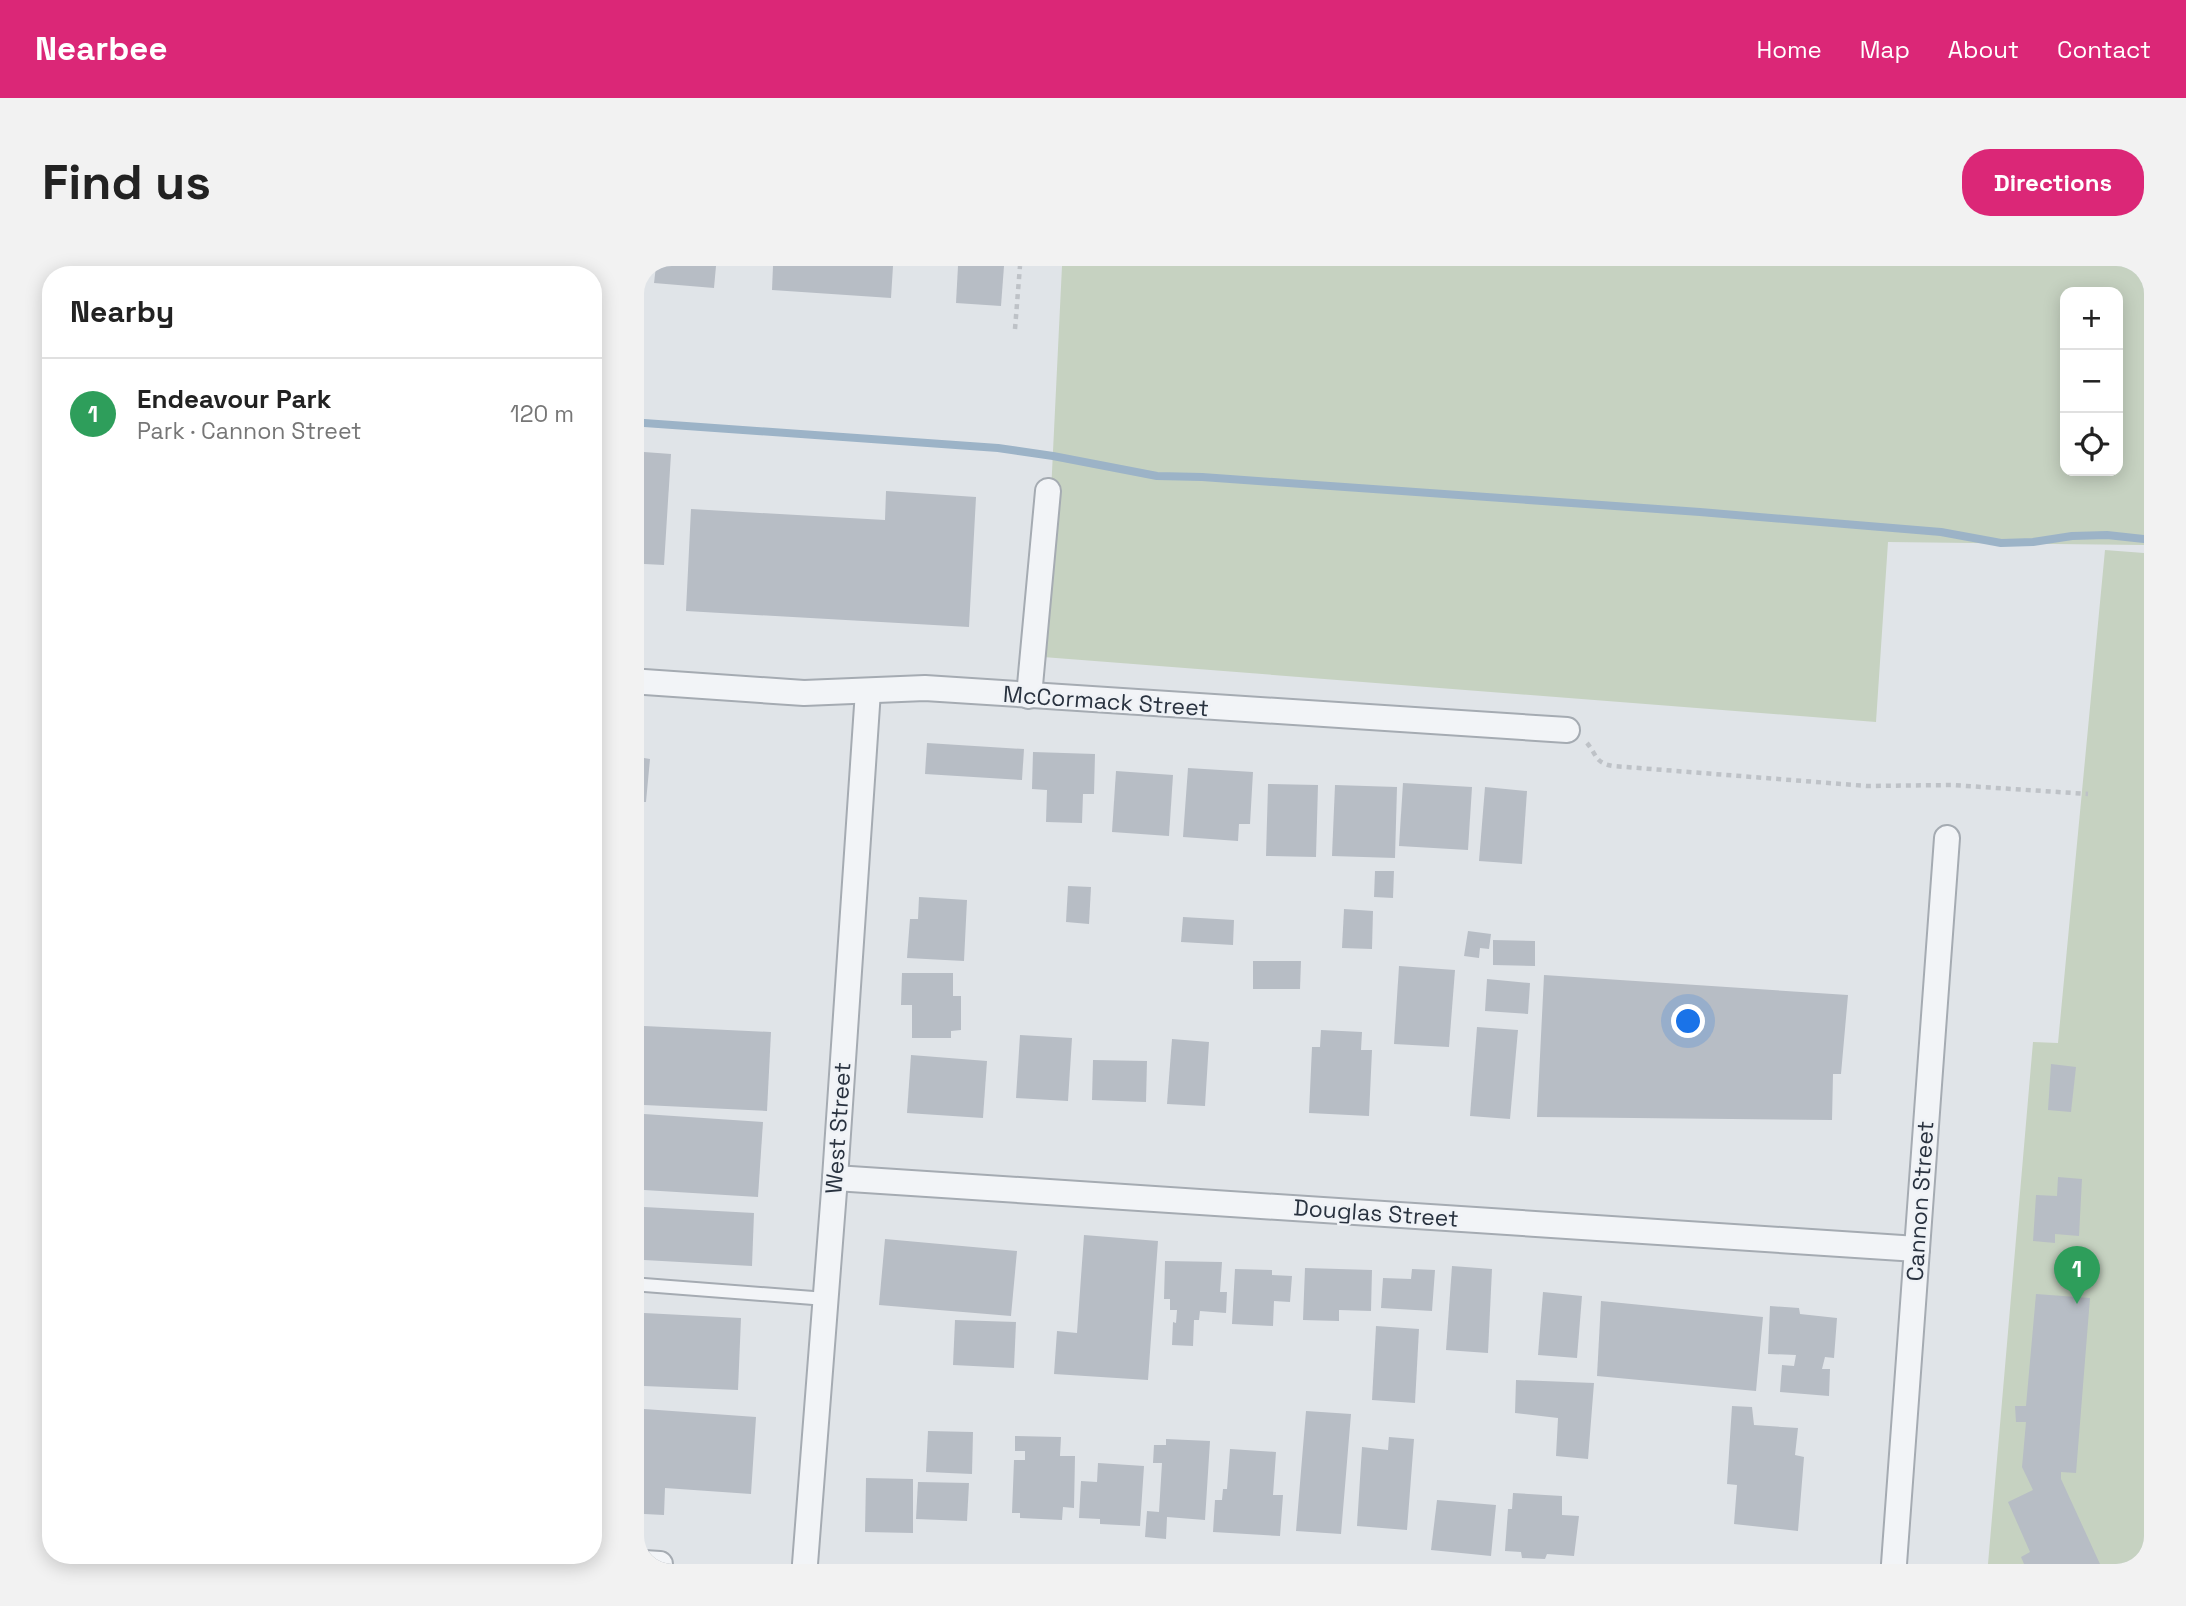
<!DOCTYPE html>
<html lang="en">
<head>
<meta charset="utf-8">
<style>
	body { margin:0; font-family:"Space Grotesk",sans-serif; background:#f2f2f2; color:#222 }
	.controls { position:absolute; right:21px; top:21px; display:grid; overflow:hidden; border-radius:14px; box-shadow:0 4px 18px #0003 }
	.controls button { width:63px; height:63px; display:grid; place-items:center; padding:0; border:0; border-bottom:2px solid #e0e0e0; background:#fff; color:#222; font:35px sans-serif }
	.you { position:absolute; left:1045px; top:756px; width:24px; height:24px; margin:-18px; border:5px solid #fff; border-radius:50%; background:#1a73e8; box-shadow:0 0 0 10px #1a73e833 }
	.badge { display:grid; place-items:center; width:46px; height:46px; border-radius:50%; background:#db2777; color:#fff; font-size:23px; font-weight:700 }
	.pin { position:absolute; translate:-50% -58px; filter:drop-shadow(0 2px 4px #0008) }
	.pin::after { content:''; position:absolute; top:37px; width:24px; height:21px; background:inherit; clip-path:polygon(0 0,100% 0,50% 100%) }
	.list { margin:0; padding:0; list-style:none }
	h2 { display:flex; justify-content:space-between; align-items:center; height:91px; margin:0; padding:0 28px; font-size:30px }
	h2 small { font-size:23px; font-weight:400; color:#767676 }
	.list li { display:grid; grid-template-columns:46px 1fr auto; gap:21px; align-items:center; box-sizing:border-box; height:112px; padding:0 28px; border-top:2px solid #e0e0e0 }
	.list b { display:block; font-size:26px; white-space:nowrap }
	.list p { margin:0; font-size:23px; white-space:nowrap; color:#767676 }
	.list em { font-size:23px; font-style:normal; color:#767676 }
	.icon { flex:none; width:38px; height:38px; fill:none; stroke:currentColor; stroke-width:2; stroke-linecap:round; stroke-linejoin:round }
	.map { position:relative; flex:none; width:1500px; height:1298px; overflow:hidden; border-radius:28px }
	header { display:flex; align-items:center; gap:42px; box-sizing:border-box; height:98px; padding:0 35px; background:#db2777; color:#fff }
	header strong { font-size:33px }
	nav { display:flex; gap:38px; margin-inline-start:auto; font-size:24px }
	.intro { display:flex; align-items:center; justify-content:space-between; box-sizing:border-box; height:168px; padding:0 42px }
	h1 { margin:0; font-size:49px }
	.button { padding:18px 32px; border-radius:28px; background:#db2777; color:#fff; font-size:24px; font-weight:700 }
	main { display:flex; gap:42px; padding:0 42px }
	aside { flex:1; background:#fff; border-radius:28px; box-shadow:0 4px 18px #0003 }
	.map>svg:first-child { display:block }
</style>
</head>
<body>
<header>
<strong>Nearbee</strong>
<nav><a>Home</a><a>Map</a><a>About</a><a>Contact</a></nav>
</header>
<div class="intro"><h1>Find us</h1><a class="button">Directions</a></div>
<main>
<aside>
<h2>Nearby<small></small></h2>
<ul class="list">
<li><span class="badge" style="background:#2e9e5b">1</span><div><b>Endeavour Park</b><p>Park · Cannon Street</p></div><em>120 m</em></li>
</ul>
</aside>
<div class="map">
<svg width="1500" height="1298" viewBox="0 0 1500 1298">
	<rect width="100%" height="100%" fill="#e0e4e8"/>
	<g fill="#c6d2c1" fill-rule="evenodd">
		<path d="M418 0H1500V279L1244 276 1232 456 399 391ZM1421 26H1474V205H1421Z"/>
		<path d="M1461 284 1500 287V1298H1344L1389 776 1414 777Z"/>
	</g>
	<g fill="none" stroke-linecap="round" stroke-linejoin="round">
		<path stroke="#9cb3c7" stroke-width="8" d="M0 157 354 182 409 190 513 210 558 211 1056 246 1297 266 1357 277 1389 276 1428 270 1463 269 1500 273"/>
	</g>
	<g fill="#b7bdc5">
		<path d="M12 0H72L70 22 10 17Z"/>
		<path d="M129 0H249L247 32 128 24Z"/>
		<path d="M314 0H360L357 40 312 37Z"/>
		<path d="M0 186 27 188 20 299 0 298Z"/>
		<path d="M242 225 332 231 325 361 42 345 47 243 241 254Z"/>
		<path d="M283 477 380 483 378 514 281 508Z"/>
		<path d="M389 486 451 488 450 528H439L438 557 402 556 403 524 388 523Z"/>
		<path d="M0 492 6 493 2 536H0Z"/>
		<path d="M544 502 609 506 606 558H595L594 575 539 571Z"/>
		<path d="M472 505 529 509 525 570 468 566Z"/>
		<path d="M759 517 828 521 824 584 755 580Z"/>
		<path d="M624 518 674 519 672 591 622 590Z"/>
		<path d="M691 519 753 521 751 592 688 590Z"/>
		<path d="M841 521 883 525 878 598 835 595Z"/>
		<path d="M731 605H750L749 632 730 631Z"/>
		<path d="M424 620 447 621 445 658 422 656Z"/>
		<path d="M275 631 323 634 320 695 263 692 266 653H274Z"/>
		<path d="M700 643 729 645 728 683 698 682Z"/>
		<path d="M539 651 590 654 589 679 537 676Z"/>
		<path d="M824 665 847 668 845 683 836 682 835 692 820 690Z"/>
		<path d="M849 674 891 675V700L849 699Z"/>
		<path d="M609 695H657L656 723H609Z"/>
		<path d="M755 700 811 704 805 781 750 778Z"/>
		<path d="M258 707H309V730H317V764L307 765V772H268V739H257Z"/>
		<path d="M900 709 1204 729 1197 808H1189L1188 854 893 851Z"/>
		<path d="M843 713 886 717 884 748 841 745Z"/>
		<path d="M0 760 127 766 123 845 0 839Z"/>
		<path d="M833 761 874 764 866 853 826 850Z"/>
		<path d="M677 764 718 766 717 784H728L725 850 665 847 668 781H676Z"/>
		<path d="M376 769 428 772 424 835 372 832Z"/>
		<path d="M528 773 565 776 561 840 523 838Z"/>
		<path d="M267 789 343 795 339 852 263 847Z"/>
		<path d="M449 794 503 795 502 836 448 834Z"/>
		<path d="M1407 798 1432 801 1427 846 1404 844Z"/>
		<path d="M0 848 119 856 114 931 0 924Z"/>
		<path d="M1414 911 1438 913 1435 970 1411 968V977L1389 975 1392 929 1413 930Z"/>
		<path d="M0 941 110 947 108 1000 0 994Z"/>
		<path d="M440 969 514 975 504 1114 410 1108 413 1065 433 1067Z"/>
		<path d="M241 973 373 985 367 1050 235 1039Z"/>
		<path d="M521 995 578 996 576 1026H583L582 1047 556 1045 555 1054H550L549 1080 528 1079 529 1056 532 1057 533 1044H526V1033H520Z"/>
		<path d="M808 1000 848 1003 844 1087 802 1084Z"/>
		<path d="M661 1002 728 1004 727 1045 695 1044V1055L659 1054Z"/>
		<path d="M591 1003 628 1004V1009L648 1010 646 1036 630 1035 629 1060 588 1058Z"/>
		<path d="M768 1003 791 1004 788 1045 737 1042 739 1012 767 1013Z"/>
		<path d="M899 1026 938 1030 933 1092 894 1089Z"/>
		<path d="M1392 1028 1446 1032 1432 1207 1417 1206V1213L1456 1298H1380L1377 1291 1386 1286 1364 1236 1389 1224 1378 1201 1382 1156H1372L1371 1140H1382Z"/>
		<path d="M957 1035 1119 1051 1112 1125 953 1110Z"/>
		<path d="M1126 1040 1155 1042 1156 1048 1193 1052 1190 1092 1181 1091 1178 1103H1186L1185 1130 1136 1126 1138 1099 1150 1100 1152 1089 1124 1088Z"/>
		<path d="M0 1047 97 1052 94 1124 0 1120Z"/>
		<path d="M311 1054 372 1056 370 1102 309 1099Z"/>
		<path d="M732 1060 775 1063 771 1137 728 1134Z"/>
		<path d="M872 1114 950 1117 944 1193 912 1190 914 1152 871 1147Z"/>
		<path d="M1088 1140 1108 1141 1110 1159 1154 1162 1151 1189 1160 1191 1154 1265 1090 1258 1093 1219 1083 1218Z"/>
		<path d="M0 1143 112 1151 107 1228 21 1222 20 1249 0 1248Z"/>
		<path d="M662 1145 707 1148 697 1268 652 1265Z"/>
		<path d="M284 1165 329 1166 328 1208 282 1206Z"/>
		<path d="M371 1170 417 1171 416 1190H431L430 1242 419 1241 418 1254 376 1252V1247H368L370 1194H381V1185H371Z"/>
		<path d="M745 1171 770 1173 763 1264 713 1260 718 1181 744 1184Z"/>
		<path d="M522 1173 566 1175 561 1254 523 1251 522 1273 501 1271 503 1245 515 1246 518 1197H509L510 1179H522Z"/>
		<path d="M586 1183 632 1186 629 1229H639L636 1270 569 1266 571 1234H578L579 1223H583Z"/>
		<path d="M454 1197 500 1200 496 1260 456 1258V1253L435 1252 437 1215 453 1216Z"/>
		<path d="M222 1212 269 1213V1267L221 1266Z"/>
		<path d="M274 1216 325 1217 323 1255 272 1253Z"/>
		<path d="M869 1227 918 1230V1249L935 1250 930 1290 903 1288 901 1293 878 1292 877 1286 861 1285 864 1243H868Z"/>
		<path d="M793 1234 852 1239 847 1290 787 1284Z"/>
	</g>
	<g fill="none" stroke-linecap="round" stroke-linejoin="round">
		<g stroke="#a5abb2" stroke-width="16">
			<path id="service" d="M0 1019 182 1033"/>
		</g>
		<g stroke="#a5abb2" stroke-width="28">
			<g id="minor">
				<path d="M0 416 160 427 281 422 923 464"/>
				<path d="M385 430 404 225"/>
				<path d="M191 912 1273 983"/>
				<path d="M0 1297 16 1298"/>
				<path d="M161 1298 191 912 224 425"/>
				<path d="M1250 1298 1303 572"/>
			</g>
		</g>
		<g stroke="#bec2c7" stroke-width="4.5" stroke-dasharray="5 5" stroke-linecap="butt">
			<path d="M371 63 376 0"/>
			<path d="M943 477C953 489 951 497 969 500L1223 520 1308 519 1444 528"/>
		</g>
		<use href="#service" stroke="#f2f4f7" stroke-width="12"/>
		<use href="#minor" stroke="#f2f4f7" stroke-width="24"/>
	</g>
	<g text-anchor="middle" stroke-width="5" stroke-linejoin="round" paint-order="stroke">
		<g font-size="23" fill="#29323f" stroke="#eff2f6">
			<text transform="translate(462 435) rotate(4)" y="8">McCormack Street</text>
			<text transform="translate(194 862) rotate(-86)" y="8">West Street</text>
			<text transform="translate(1276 935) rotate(-86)" y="8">Cannon Street</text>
			<text transform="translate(732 947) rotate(4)" y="8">Douglas Street</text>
		</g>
	</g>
</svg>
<div class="controls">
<button>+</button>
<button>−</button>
<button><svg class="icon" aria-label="locate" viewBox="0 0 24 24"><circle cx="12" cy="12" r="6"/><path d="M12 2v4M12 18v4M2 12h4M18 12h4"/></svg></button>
</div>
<div class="you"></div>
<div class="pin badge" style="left:1433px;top:1038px;background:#2e9e5b">1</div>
</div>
</main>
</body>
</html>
